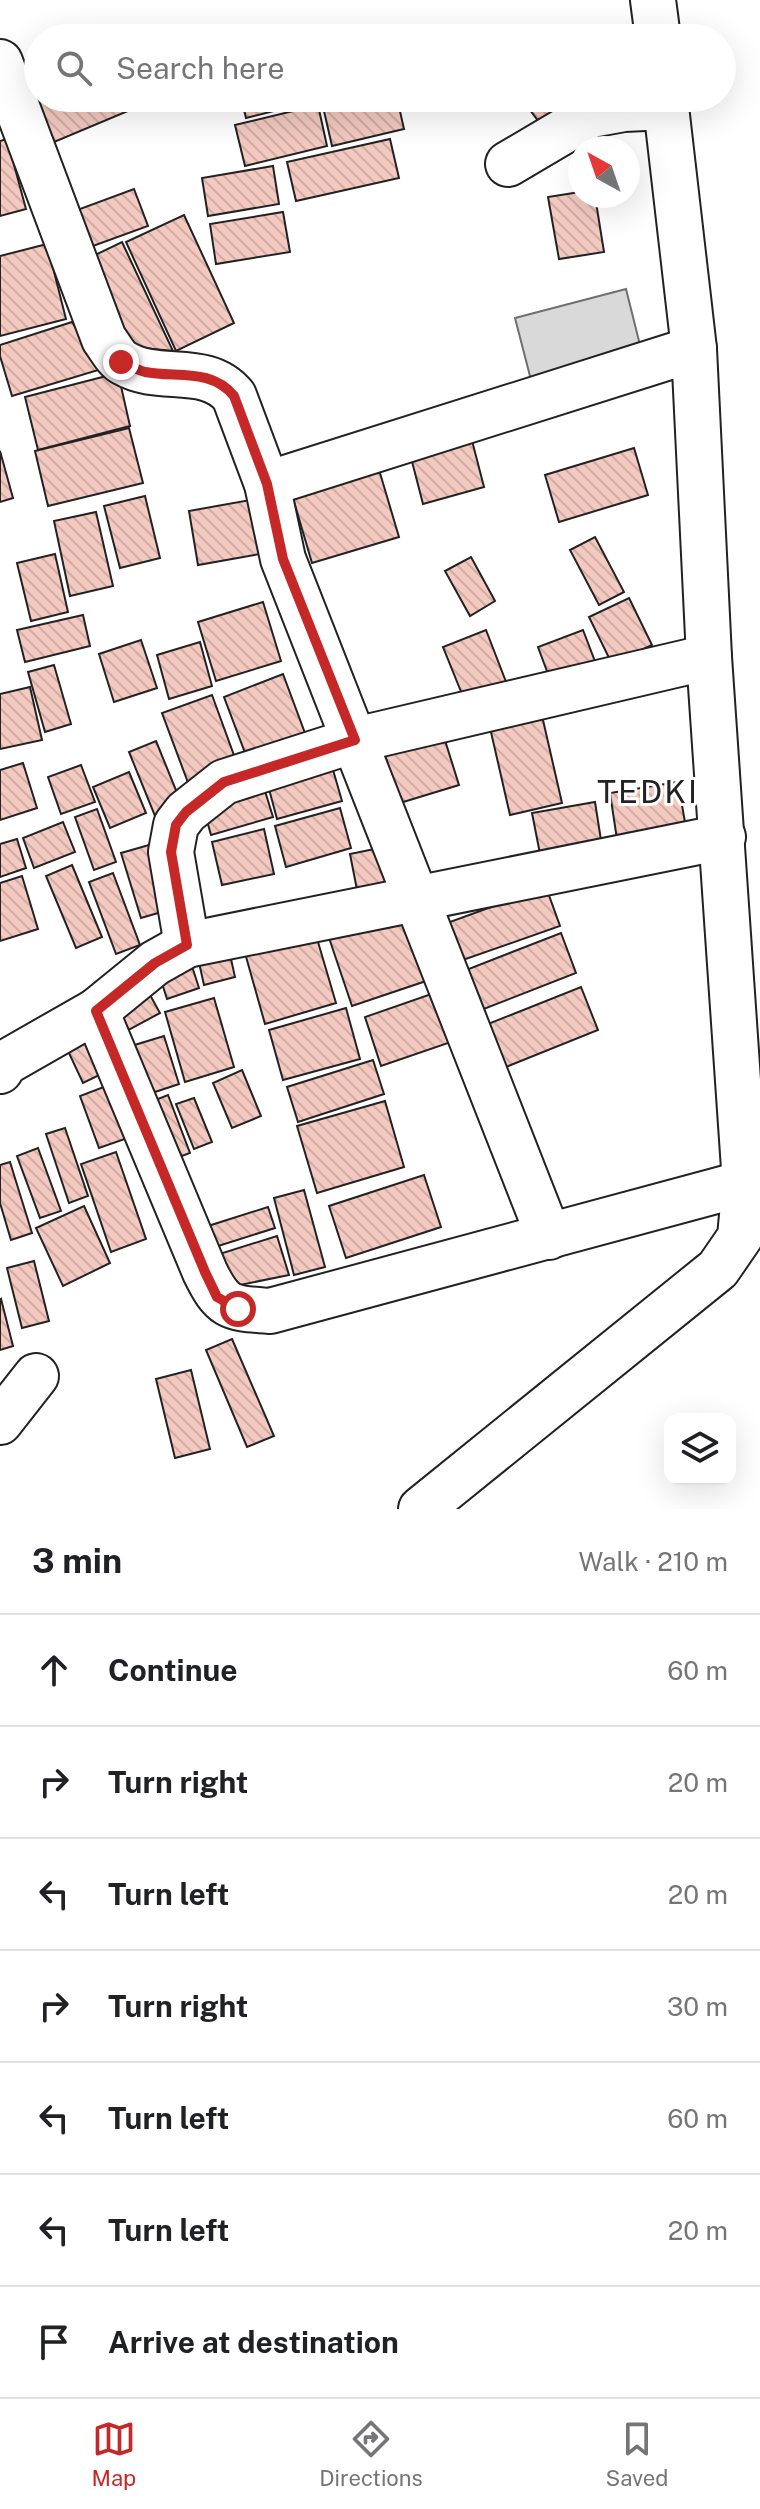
<!DOCTYPE html>
<html lang="en">
<head>
<meta charset="utf-8">
<style>
	body { margin:0; font-family:"Public Sans",sans-serif; background:#f2f2f2; color:#202124 }
	.controls { position:absolute; right:24px; bottom:24px; display:grid; overflow:hidden; border-radius:16px; box-shadow:0 8px 32px #0002 }
	.controls button { width:72px; height:72px; display:grid; place-items:center; padding:0; border:0; border-bottom:2px solid #e0e0e0; background:#fff; color:#202124; font:40px sans-serif }
	.compass { position:absolute; left:568px; top:136px; width:72px; height:72px; border-radius:50%; background:#fff; box-shadow:0 8px 32px #0002; rotate:320deg }
	.stop { position:absolute; width:24px; height:24px; margin:-18px; border:6px solid #c62828; border-radius:50%; background:#fff }
	.stop.end { background:#c62828; border-color:#fff; box-shadow:0 2px 8px #0008 }
	.list { margin:0; padding:0; list-style:none }
	h2 { display:flex; justify-content:space-between; align-items:center; height:104px; margin:0; padding:0 32px; font-size:34px }
	h2 small { font-size:26px; font-weight:400; color:#757577 }
	.list li { display:grid; grid-template-columns:52px 1fr auto; gap:24px; align-items:center; box-sizing:border-box; height:112px; padding:0 32px; border-top:2px solid #e0e0e0 }
	.list b { display:block; font-size:30px; white-space:nowrap }
	.list em { font-size:26px; font-style:normal; color:#757577 }
	.icon { flex:none; width:44px; height:44px; fill:none; stroke:currentColor; stroke-width:2; stroke-linecap:round; stroke-linejoin:round }
	.map { position:relative; flex:none; width:760px; height:1509px; overflow:hidden }
	.search { position:absolute; background:#fff; box-shadow:0 8px 32px #0002; left:24px; right:24px; top:24px; height:88px; display:flex; align-items:center; gap:20px; box-sizing:border-box; padding:0 28px; border-radius:44px; color:#757577; font-size:30px }
	.sheet { height:888px; background:#fff }
	nav { display:flex; justify-content:space-around; align-items:center; box-sizing:border-box; height:112px; border-top:2px solid #e0e0e0; background:#fff; font-size:22px; color:#757577 }
	nav a { display:grid; justify-items:center; gap:4px }
	nav .on { color:#c62828 }
	.map>svg:first-child { display:block }
</style>
</head>
<body>
<div class="map">
<svg width="760" height="1509" viewBox="0 0 760 1509">
	<defs>
		<pattern id="building-back-hatch" width="6" height="6" patternUnits="userSpaceOnUse" patternTransform="scale(2)"><rect width="6" height="6" fill="#f3c9c0"/><path d="M-1 5l2 2M0 0l6 6M5-1l2 2" fill="none" stroke="#d0aca5"/></pattern>
	</defs>
	<rect width="100%" height="100%" fill="#fff"/>
	<path fill="#d9d9d9" stroke="#6f6f6f" stroke-width="2" d="M626 289 640 345 531 380 515 318Z"/>
	<g fill="url(#building-back-hatch)" stroke="#222" stroke-width="2">
		<path d="M38 93V98H123L128 111 47 145 27 97Z"/>
		<path d="M241 98H314V101L246 118Z"/>
		<path d="M379 98H397L404 129 332 146 324 111Z"/>
		<path d="M521 98H571L539 122Z"/>
		<path d="M318 105 327 146 245 166 235 125Z"/>
		<path d="M7 139 26 209 0 216V141Z"/>
		<path d="M390 139 399 178 296 201 287 162Z"/>
		<path d="M273 166 279 204 208 216 202 178Z"/>
		<path d="M134 189 148 226 82 250 69 213Z"/>
		<path d="M580 192V196H595L604 252 559 259 548 197Z"/>
		<path d="M283 212 290 252 216 264 210 224Z"/>
		<path d="M184 215 234 323 176 351 126 242Z"/>
		<path d="M122 242 173 351 133 347 91 257Z"/>
		<path d="M47 244 66 319 0 336V256Z"/>
		<path d="M72 322 105 368 12 396 0 356V345Z"/>
		<path d="M118 373 130 426 38 450 25 397Z"/>
		<path d="M129 428 143 483 48 506 35 451Z"/>
		<path d="M469 429 484 487 423 504 408 446Z"/>
		<path d="M634 448 648 495 559 522 545 475Z"/>
		<path d="M0 451 13 498 0 502Z"/>
		<path d="M377 463 399 537 312 563 290 488Z"/>
		<path d="M145 496 160 558 120 568 104 506Z"/>
		<path d="M261 498 271 552 198 565 189 511Z"/>
		<path d="M96 512 113 586 70 596 54 521Z"/>
		<path d="M595 537 624 592 599 605 570 550Z"/>
		<path d="M55 554 68 612 31 621 17 563Z"/>
		<path d="M471 557 495 601 470 616 445 571Z"/>
		<path d="M629 598 652 645 612 664 589 617Z"/>
		<path d="M263 602 281 661 216 681 198 622Z"/>
		<path d="M83 615 90 646 25 662 17 630Z"/>
		<path d="M486 630 508 687 466 704 443 647Z"/>
		<path d="M583 630 596 664 551 682 538 647Z"/>
		<path d="M141 640 157 688 114 702 99 654Z"/>
		<path d="M200 642 212 686 169 699 157 655Z"/>
		<path d="M54 665 71 724 45 732 28 672Z"/>
		<path d="M283 674 309 744 250 766 224 697Z"/>
		<path d="M30 687 42 740 0 749V694Z"/>
		<path d="M212 695 239 769 190 788 162 713Z"/>
		<path d="M540 707 562 803 510 815 488 719Z"/>
		<path d="M443 734 459 785 400 803 384 752Z"/>
		<path d="M156 741 182 805 155 816 129 752Z"/>
		<path d="M329 756 342 801 277 819 265 774Z"/>
		<path d="M23 763 37 808 0 820V770Z"/>
		<path d="M81 765 95 802 61 814 48 777Z"/>
		<path d="M129 772 146 813 110 828 93 787Z"/>
		<path d="M678 782 687 834 618 846 610 793Z"/>
		<path d="M265 791 273 817 211 835 204 810Z"/>
		<path d="M595 802 603 853 542 864 532 813Z"/>
		<path d="M340 808 351 848 286 867 275 826Z"/>
		<path d="M97 809 116 862 94 870 75 817Z"/>
		<path d="M63 822 75 852 34 868 23 838Z"/>
		<path d="M264 829 274 874 222 885 212 842Z"/>
		<path d="M17 839 26 868 0 877V844Z"/>
		<path d="M156 843 175 908 141 918 121 853Z"/>
		<path d="M389 846 397 892 359 900 350 854Z"/>
		<path d="M72 865 102 937 76 948 46 876Z"/>
		<path d="M113 873 140 945 116 954 89 882Z"/>
		<path d="M22 876 38 929 0 941V883Z"/>
		<path d="M546 887 560 926 460 961 447 923Z"/>
		<path d="M405 906 429 980 352 1006 327 932Z"/>
		<path d="M313 925 336 1003 265 1024 243 946Z"/>
		<path d="M561 933 576 973 476 1012 461 972Z"/>
		<path d="M229 950 235 977 204 985 198 958Z"/>
		<path d="M191 963 199 988 167 999 159 974Z"/>
		<path d="M144 984 160 1013 123 1033 108 1003Z"/>
		<path d="M581 987 598 1030 496 1071 478 1028Z"/>
		<path d="M440 991 457 1040 381 1066 365 1017Z"/>
		<path d="M214 998 234 1067 185 1082 165 1012Z"/>
		<path d="M346 1008 360 1059 283 1080 269 1030Z"/>
		<path d="M95 1021 116 1067 83 1083 61 1036Z"/>
		<path d="M164 1036 179 1084 143 1096 128 1047Z"/>
		<path d="M373 1060 384 1094 298 1122 287 1087Z"/>
		<path d="M242 1070 261 1116 232 1128 213 1083Z"/>
		<path d="M122 1080 142 1133 99 1148 80 1096Z"/>
		<path d="M168 1095 190 1153 166 1162 145 1104Z"/>
		<path d="M194 1098 212 1142 194 1149 176 1104Z"/>
		<path d="M385 1101 404 1167 317 1193 297 1126Z"/>
		<path d="M65 1128 88 1196 69 1203 46 1134Z"/>
		<path d="M38 1148 61 1211 40 1218 17 1156Z"/>
		<path d="M116 1152 146 1239 111 1252 81 1164Z"/>
		<path d="M10 1162 32 1233 11 1240 0 1203V1165Z"/>
		<path d="M424 1175 441 1227 346 1258 329 1206Z"/>
		<path d="M304 1190 325 1267 294 1275 274 1198Z"/>
		<path d="M84 1206 110 1263 63 1286 36 1228Z"/>
		<path d="M268 1207 275 1228 212 1248 205 1227Z"/>
		<path d="M277 1236 289 1275 240 1285 219 1270 213 1256Z"/>
		<path d="M34 1261 49 1321 22 1328 7 1268Z"/>
		<path d="M1 1299 13 1346 0 1350V1300Z"/>
		<path d="M232 1339 274 1436 247 1447 206 1350Z"/>
		<path d="M191 1370 210 1449 175 1458 156 1379Z"/>
	</g>
	<g fill="none" stroke-linecap="round" stroke-linejoin="round">
		<g stroke="#222" stroke-width="48">
			<g id="minor">
				<path d="M653 0 658 38"/>
				<path d="M0 62 104 339C110 347 116 359 124 363 159 384 206 362 234 396L267 484 283 559 549 1237"/>
				<path d="M508 164 591 115 624 109 666 107"/>
				<path d="M267 484 694 349"/>
				<path d="M187 945 171 852 176 825 186 812 224 782 355 740 709 657"/>
				<path d="M96 1011 205 1272C223 1309 230 1308 270 1311L745 1183"/>
				<path d="M0 1071 5 1063 96 1011 155 963 187 945 723 837"/>
				<path d="M0 1422 36 1376"/>
				<path d="M421 1509 718 1269 740 1237 745 1183 709 657 694 349 665 98"/>
			</g>
		</g>
		<use href="#minor" stroke="#fff" stroke-width="44"/>
	</g>
	<g fill="none" stroke-linecap="round" stroke-linejoin="round">
		<path stroke="#c62828" stroke-width="10" d="M121 362C128 365 137 370 145 372 177 378 211 368 234 396L267 484 283 559 355 740 224 782 186 812 176 825 171 852 187 945 155 963 96 1011 205 1272 217 1297 238 1309"/>
	</g>
	<g text-anchor="middle" stroke-width="6" stroke-linejoin="round" paint-order="stroke">
		<g font-size="32" letter-spacing="2" fill="#222" stroke="#fff">
			<text x="648" y="803">TEDKI</text>
		</g>
	</g>
</svg>
<div class="controls">
<button><svg class="icon" aria-label="layers" viewBox="0 0 24 24"><path d="M12 4l9 5-9 5-9-5zM3 14l9 5 9-5"/></svg></button>
</div>
<svg class="compass" viewBox="-18 -18 36 36"><path d="M0-13l5 13h-10z" fill="#e53935"/><path d="M0 13l5-13h-10z" fill="#757577"/></svg>
<div class="stop" style="left:238px;top:1309px"></div>
<div class="stop end" style="left:121px;top:362px"></div>
<div class="search"><svg class="icon" aria-label="search" viewBox="0 0 24 24"><circle cx="10" cy="10" r="6"/><path d="M15 15l6 6"/></svg>Search here</div>
</div>
<section class="sheet">
<h2>3 min<small>Walk · 210 m</small></h2>
<ul class="list">
<li><svg class="icon" aria-label="ahead" viewBox="0 0 24 24"><path d="M12 20V5M6 11l6-6 6 6"/></svg><div><b>Continue</b></div><em>60 m</em></li>
<li><svg class="icon" aria-label="right" viewBox="0 0 24 24"><path d="M7 20v-9h11M14 6l5 5-5 5"/></svg><div><b>Turn right</b></div><em>20 m</em></li>
<li><svg class="icon" aria-label="left" viewBox="0 0 24 24"><path d="M17 20v-9H6M10 6l-5 5 5 5"/></svg><div><b>Turn left</b></div><em>20 m</em></li>
<li><svg class="icon" aria-label="right" viewBox="0 0 24 24"><path d="M7 20v-9h11M14 6l5 5-5 5"/></svg><div><b>Turn right</b></div><em>30 m</em></li>
<li><svg class="icon" aria-label="left" viewBox="0 0 24 24"><path d="M17 20v-9H6M10 6l-5 5 5 5"/></svg><div><b>Turn left</b></div><em>60 m</em></li>
<li><svg class="icon" aria-label="left" viewBox="0 0 24 24"><path d="M17 20v-9H6M10 6l-5 5 5 5"/></svg><div><b>Turn left</b></div><em>20 m</em></li>
<li><svg class="icon" aria-label="arrive" viewBox="0 0 24 24"><path d="M6 21V4h12l-3 4 3 4H6"/></svg><div><b>Arrive at destination</b></div></li>
</ul>
</section>
<nav>
<a class="on"><svg class="icon" aria-label="map" viewBox="0 0 24 24"><path d="M3 6l6-2 6 2 6-2v14l-6 2-6-2-6 2zM9 4v14M15 6v14"/></svg>Map</a>
<a><svg class="icon" aria-label="directions" viewBox="0 0 24 24"><path d="M12 3l9 9-9 9-9-9zM9 14v-3h6M13 9l2 2-2 2"/></svg>Directions</a>
<a><svg class="icon" aria-label="saved" viewBox="0 0 24 24"><path d="M7 4h10v16l-5-4-5 4z"/></svg>Saved</a>
</nav>
</body>
</html>
